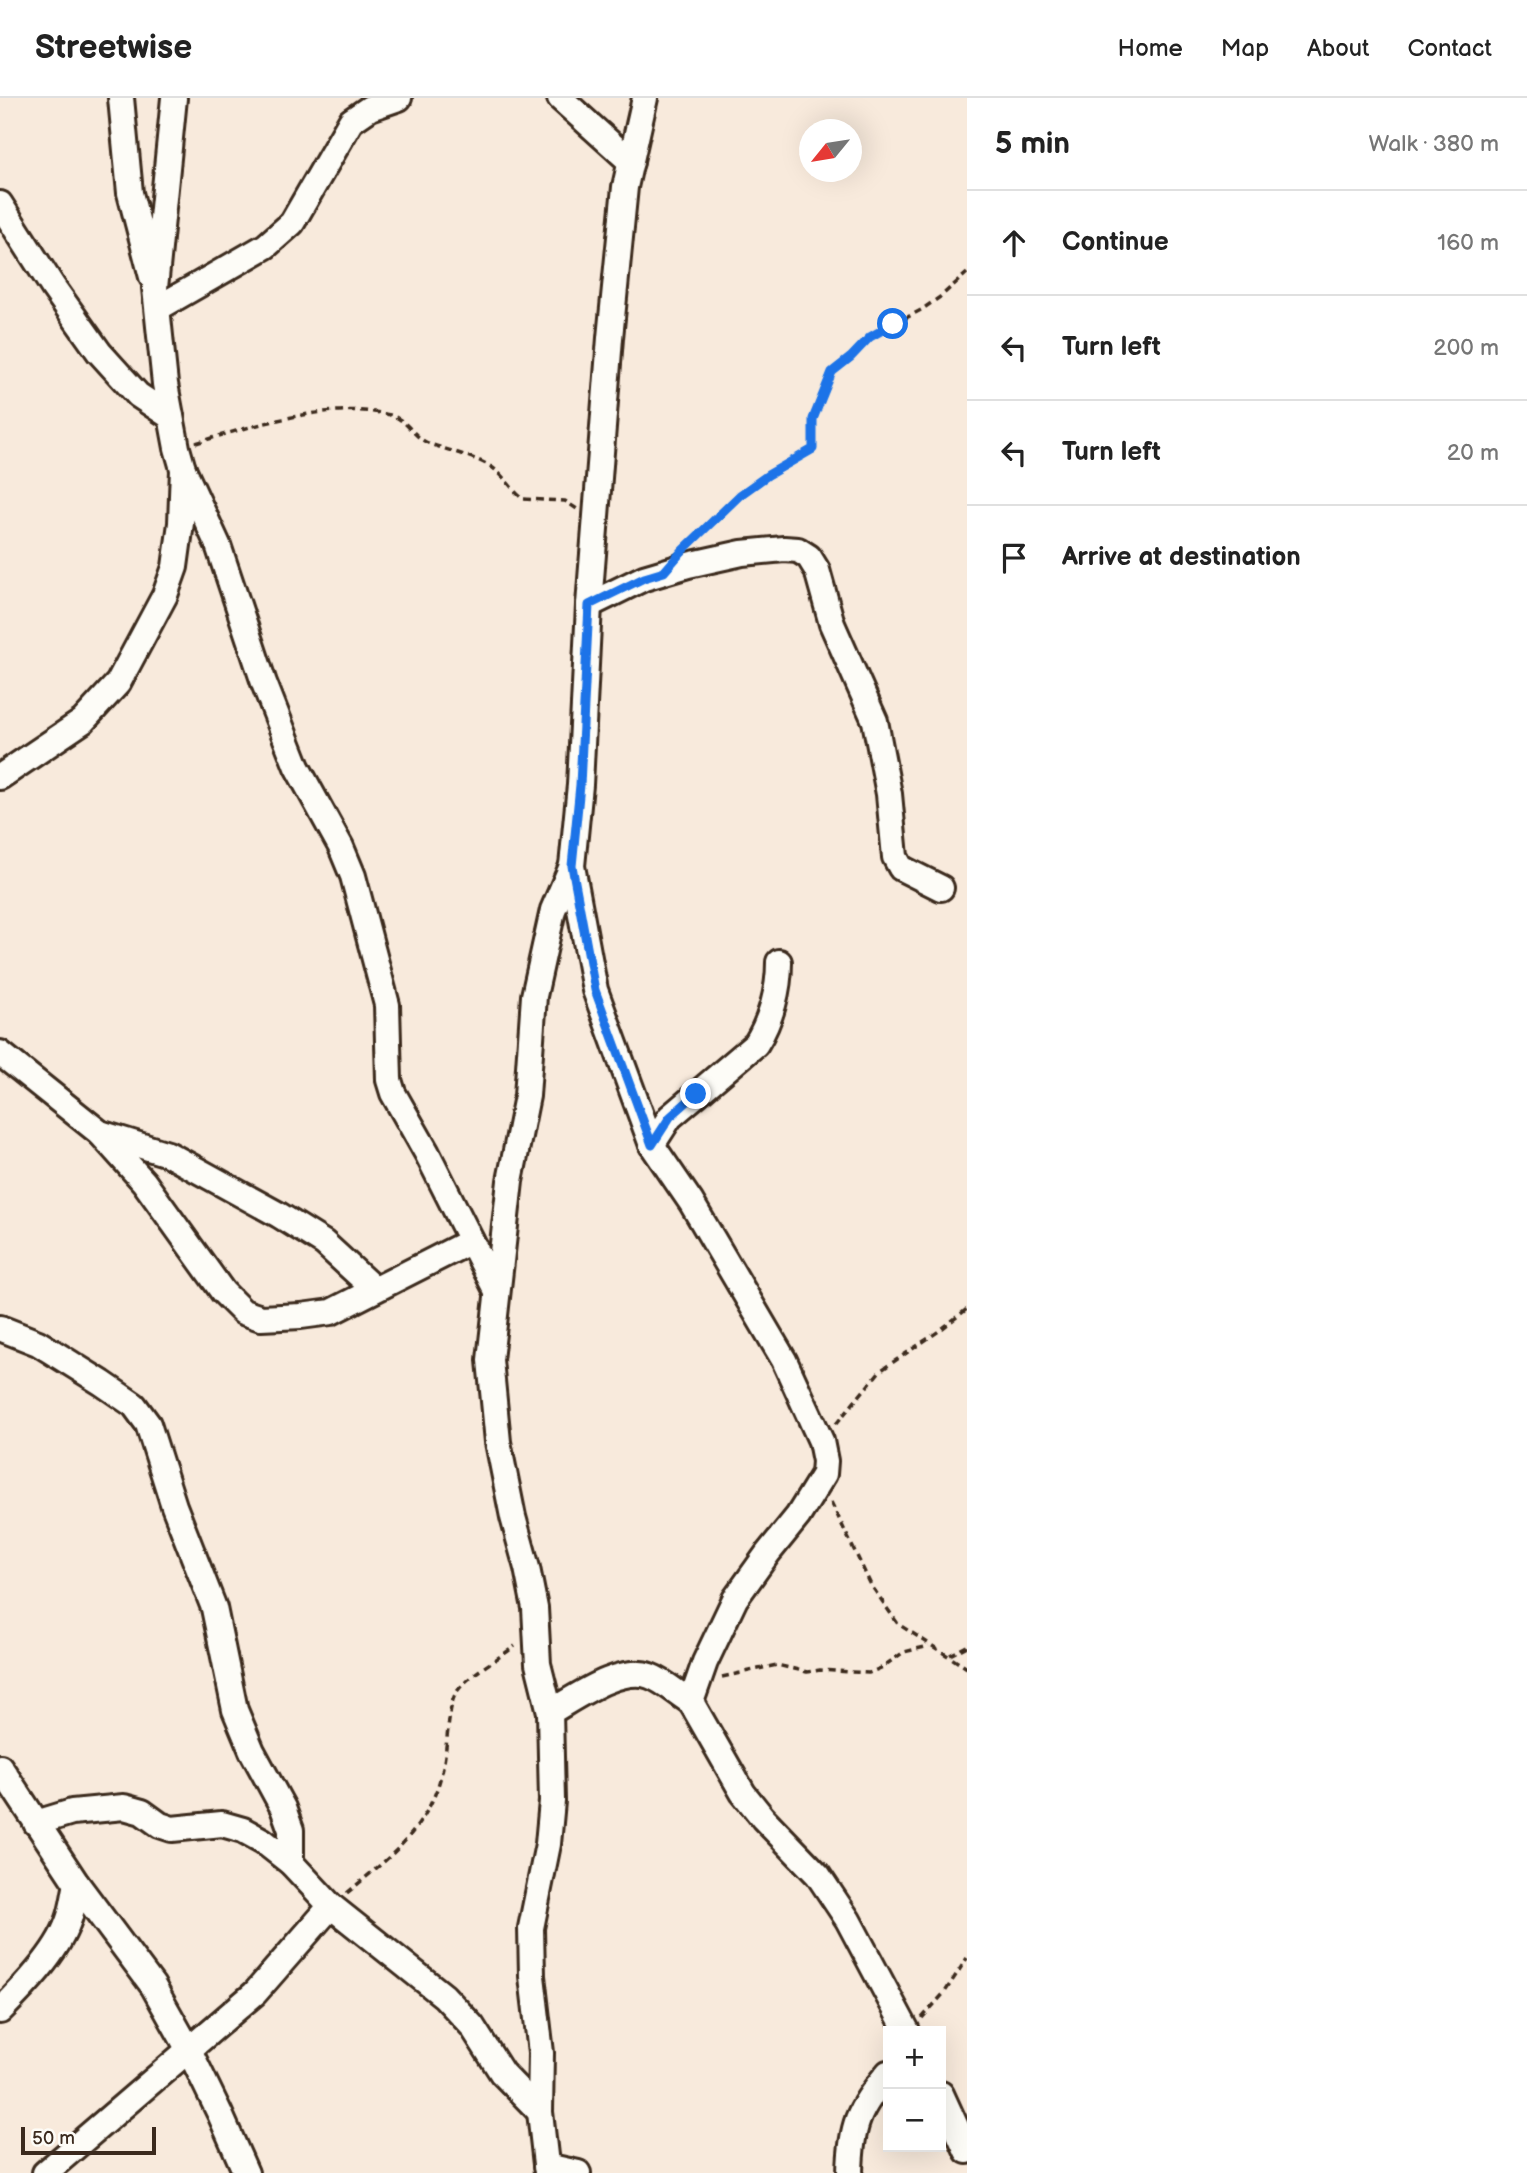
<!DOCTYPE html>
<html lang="en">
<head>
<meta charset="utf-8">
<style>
	body { margin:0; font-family:"Balsamiq Sans",sans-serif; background:#f2f2f2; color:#222 }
	.controls { position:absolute; right:21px; bottom:21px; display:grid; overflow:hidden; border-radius:0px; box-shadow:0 7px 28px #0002 }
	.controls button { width:63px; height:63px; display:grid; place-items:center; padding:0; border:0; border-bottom:2px solid #e0e0e0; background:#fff; color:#222; font:35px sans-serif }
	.compass { position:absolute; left:799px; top:21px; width:63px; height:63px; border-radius:50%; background:#fff; box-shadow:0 7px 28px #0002; rotate:240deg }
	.scale { position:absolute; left:21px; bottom:18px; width:135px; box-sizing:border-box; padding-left:7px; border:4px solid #3b2a1e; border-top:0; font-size:19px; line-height:24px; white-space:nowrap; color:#3b2a1e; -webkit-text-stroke:5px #fdfcf7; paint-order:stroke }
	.stop { position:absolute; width:21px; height:21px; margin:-16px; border:5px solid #1a73e8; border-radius:50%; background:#fff }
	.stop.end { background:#1a73e8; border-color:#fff; box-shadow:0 2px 7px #0008 }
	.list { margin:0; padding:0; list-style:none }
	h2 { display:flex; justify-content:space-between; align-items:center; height:91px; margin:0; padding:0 28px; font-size:30px }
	h2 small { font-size:23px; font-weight:400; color:#767676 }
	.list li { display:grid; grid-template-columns:46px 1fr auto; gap:21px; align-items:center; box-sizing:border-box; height:105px; padding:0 28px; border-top:2px solid #e0e0e0 }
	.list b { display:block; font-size:26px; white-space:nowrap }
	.list em { font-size:23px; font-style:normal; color:#767676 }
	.icon { flex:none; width:38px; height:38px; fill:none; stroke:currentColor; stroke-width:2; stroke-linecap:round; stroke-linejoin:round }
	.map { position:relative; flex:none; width:967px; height:2075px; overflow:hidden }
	header { display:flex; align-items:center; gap:42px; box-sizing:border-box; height:98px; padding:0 35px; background:#fff; border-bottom:2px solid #e0e0e0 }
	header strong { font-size:33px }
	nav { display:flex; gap:38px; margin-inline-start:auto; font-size:24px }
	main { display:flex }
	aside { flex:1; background:#fff }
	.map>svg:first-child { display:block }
</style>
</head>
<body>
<header>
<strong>Streetwise</strong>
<nav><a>Home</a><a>Map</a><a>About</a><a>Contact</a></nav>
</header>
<main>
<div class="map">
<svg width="967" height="2075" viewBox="0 0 967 2075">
	<rect width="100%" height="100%" fill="#f8eadc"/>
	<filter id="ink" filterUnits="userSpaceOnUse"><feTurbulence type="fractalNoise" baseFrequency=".0143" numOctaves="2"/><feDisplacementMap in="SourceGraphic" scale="14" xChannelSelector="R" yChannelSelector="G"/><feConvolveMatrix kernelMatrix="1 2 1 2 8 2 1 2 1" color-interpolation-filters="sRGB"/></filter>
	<g filter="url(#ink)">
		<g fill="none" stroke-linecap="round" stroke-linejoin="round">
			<g stroke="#3b2a1e" stroke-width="30">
				<g id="minor">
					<path d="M121 0 130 95 152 179"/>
					<path d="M560 0 631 64"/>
					<path d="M645 0 625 89 610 240 589 507 580 687 572 768 595 892 652 1047 691 1104 784 1262 821 1343 825 1363 824 1376 798 1418 768 1455 735 1501 705 1564 691 1604 743 1695 763 1720 818 1777 848 1822 907 1933"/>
					<path d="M0 106 53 189 99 254 138 297 171 319"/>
					<path d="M158 210 266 148 292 125 351 23 370 10 399 0"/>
					<path d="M183 371 218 447 264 585 297 669 341 749 353 778 387 907 389 982 393 995 427 1055 497 1194"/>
					<path d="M589 507 644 480 688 467 742 455 784 451 798 452 809 459 817 472 832 526 875 623 889 696 895 759 901 770 941 790"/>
					<path d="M0 679 83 623 118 585 165 497 175 469 181 425 183 371 177 350 165 286 155 190 174 0"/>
					<path d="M0 955 100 1035 168 1056 279 1117 324 1145 374 1191"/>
					<path d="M100 1035 144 1084 223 1194 243 1214 261 1220 301 1218 331 1214 471 1143"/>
					<path d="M652 1047 670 1019 756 946C771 922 779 892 779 864"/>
					<path d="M0 1230 38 1245 102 1285 134 1307 148 1326 174 1408 214 1510 235 1612 252 1653 283 1710 291 1732V1765"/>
					<path d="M550 1614C575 1600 620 1567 650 1578 664 1583 678 1596 691 1604"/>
					<path d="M0 1669 77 1786 153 1888 189 1952 220 2016 246 2075"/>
					<path d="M36 1725 72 1714 124 1709 142 1714 160 1727 172 1731 222 1726 243 1732 263 1743 291 1765 331 1808 444 1898 472 1928 502 1975 540 2014"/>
					<path d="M0 1913C23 1890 57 1855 68 1824 73 1812 74 1798 77 1786"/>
					<path d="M941 1996 967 2053"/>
					<path d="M546 2068 578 2075"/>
					<path d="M45 2075 255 1895 331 1808"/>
					<path d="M547 2075 540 2014 541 1955 532 1878 531 1830 548 1746 552 1703 550 1614 538 1566 535 1510 527 1470 513 1419 498 1344 490 1262 510 1083 527 998 534 898 553 812 572 768"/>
					<path d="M850 2075C851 2028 858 2011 888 1975"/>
				</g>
			</g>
			<g stroke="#3b2a1e" stroke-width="3.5" stroke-dasharray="7 5" stroke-linecap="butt">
				<path d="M196 345C252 328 332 302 390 317 408 322 412 338 428 345 446 352 479 360 493 370 504 378 512 392 523 401L565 403 577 411"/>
				<path d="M692 443 740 397 768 377 813 351V321L832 274 851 259 870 239 921 212 940 199 967 175"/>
				<path d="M836 1326 880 1273 939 1233 967 1211"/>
				<path d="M831 1404 871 1487 898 1526 967 1570"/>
				<path d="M950 1557 967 1548"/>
				<path d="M722 1579 777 1567 807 1574 820 1572 869 1575 881 1570 904 1554 929 1548"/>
				<path d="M347 1795C391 1758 431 1729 443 1669 447 1652 448 1613 454 1599 463 1579 497 1562 515 1548"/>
				<path d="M922 1920 945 1894 967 1860"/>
			</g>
			<use href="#minor" stroke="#fdfcf7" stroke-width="24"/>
		</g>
	</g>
	<g fill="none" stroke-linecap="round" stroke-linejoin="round" filter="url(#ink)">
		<path stroke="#1a73e8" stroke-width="9" d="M696 996 670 1019 652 1047 595 892 572 768 580 687 589 507 644 480 664 474 683 452 740 397 768 377 813 351V321L832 274 851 259 870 239 893 226"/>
	</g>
</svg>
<div class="controls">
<button>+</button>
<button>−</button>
</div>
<svg class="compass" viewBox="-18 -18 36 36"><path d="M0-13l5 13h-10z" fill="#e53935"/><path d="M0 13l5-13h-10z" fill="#767676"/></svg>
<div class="scale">50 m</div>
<div class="stop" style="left:893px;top:226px"></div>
<div class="stop end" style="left:696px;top:996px"></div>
</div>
<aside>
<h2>5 min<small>Walk · 380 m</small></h2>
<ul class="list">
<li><svg class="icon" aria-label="ahead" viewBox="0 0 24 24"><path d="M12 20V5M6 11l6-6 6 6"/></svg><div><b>Continue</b></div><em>160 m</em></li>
<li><svg class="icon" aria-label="left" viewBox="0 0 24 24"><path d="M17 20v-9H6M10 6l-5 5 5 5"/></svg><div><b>Turn left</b></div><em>200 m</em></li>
<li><svg class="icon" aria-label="left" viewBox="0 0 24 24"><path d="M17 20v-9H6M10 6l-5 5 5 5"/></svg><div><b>Turn left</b></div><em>20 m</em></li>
<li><svg class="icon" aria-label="arrive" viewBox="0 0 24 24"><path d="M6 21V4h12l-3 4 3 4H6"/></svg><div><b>Arrive at destination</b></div></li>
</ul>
</aside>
</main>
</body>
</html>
